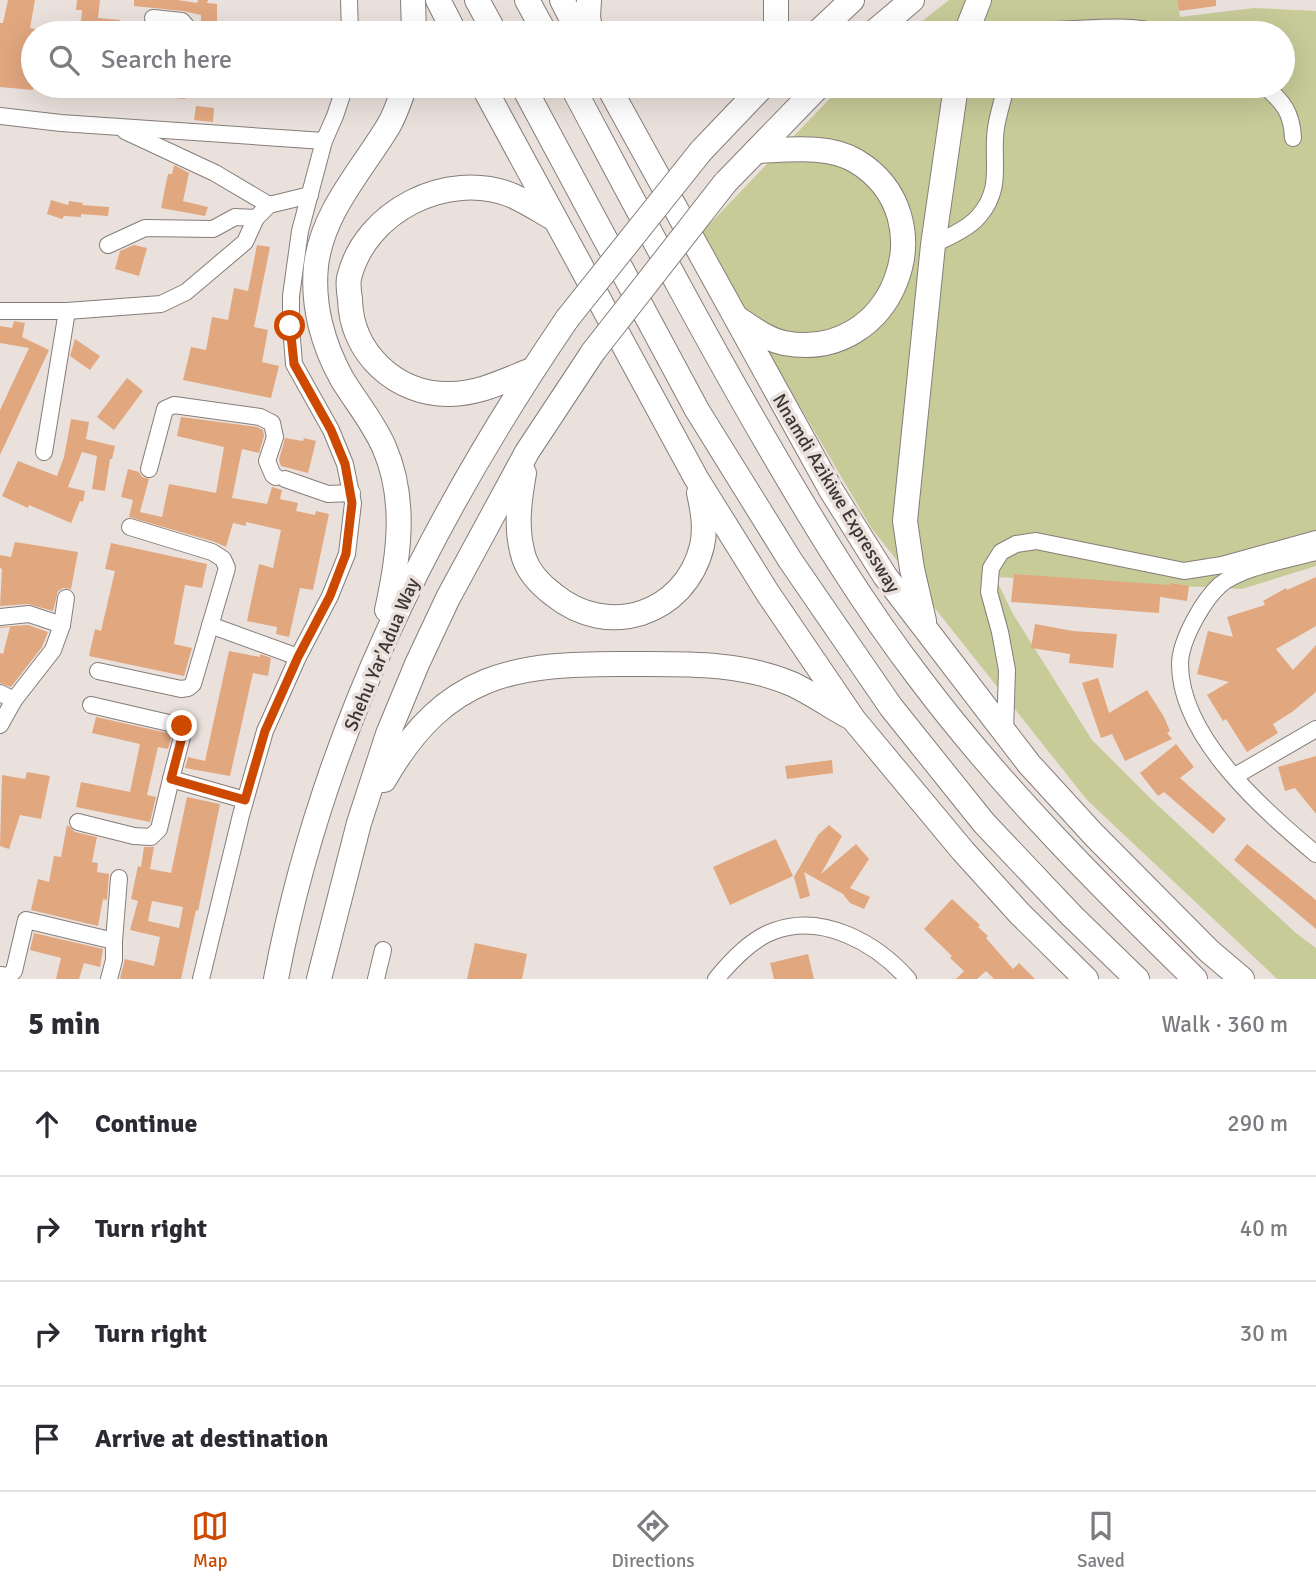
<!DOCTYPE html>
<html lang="en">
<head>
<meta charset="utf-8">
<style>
	body { margin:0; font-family:Signika,sans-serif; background:#f7f7f7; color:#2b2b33 }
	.stop { position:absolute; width:21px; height:21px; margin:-16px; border:5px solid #cd4900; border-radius:50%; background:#fff }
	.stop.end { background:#cd4900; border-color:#fff; box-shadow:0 2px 7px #0008 }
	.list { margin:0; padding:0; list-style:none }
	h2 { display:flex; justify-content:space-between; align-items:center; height:91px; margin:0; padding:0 28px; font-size:30px }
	h2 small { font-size:23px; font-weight:400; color:#7c7c81 }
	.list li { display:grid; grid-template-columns:46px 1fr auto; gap:21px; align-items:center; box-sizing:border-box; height:105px; padding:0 28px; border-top:2px solid #e1e1e2 }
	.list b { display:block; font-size:26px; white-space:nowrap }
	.list em { font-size:23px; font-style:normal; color:#7c7c81 }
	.icon { flex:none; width:38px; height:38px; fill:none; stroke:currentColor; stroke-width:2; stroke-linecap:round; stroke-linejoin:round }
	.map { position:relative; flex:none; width:1316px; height:979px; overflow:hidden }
	.search { position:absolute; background:#fff; box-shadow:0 7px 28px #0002; left:21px; right:21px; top:21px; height:77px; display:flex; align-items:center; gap:18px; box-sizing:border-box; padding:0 24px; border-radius:38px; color:#7c7c81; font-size:26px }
	.sheet { height:511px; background:#fff }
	nav { display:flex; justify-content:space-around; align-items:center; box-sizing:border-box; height:98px; border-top:2px solid #e1e1e2; background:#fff; font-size:19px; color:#7c7c81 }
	nav a { display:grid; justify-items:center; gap:4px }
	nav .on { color:#cd4900 }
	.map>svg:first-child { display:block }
</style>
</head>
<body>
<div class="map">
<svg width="1316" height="979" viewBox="0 0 1316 979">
	<rect width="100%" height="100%" fill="#ebe1dc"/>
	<path fill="#c7cb98" d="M949 0H1177L1180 17 1254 8 1316 11V566L1242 589 995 577 1013 614 1092 740 1151 799 1297 934 1316 948V979H1277L1274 976 1087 800 872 529 699 235 842 86H1283V33H907Z"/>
	<g fill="#e1a77f" fill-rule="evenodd">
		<path d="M8 0H35L30 28 35 29 31 56H33V90L0 87V23H3Z"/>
		<path d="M77 0H100L98 18 120 20 119 33H80L82 10H76Z"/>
		<path d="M134 0H178L197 3 198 0H208L207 3 217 4V33H201V15L183 11 134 6Z"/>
		<path d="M1177 0H1216V6L1179 11Z"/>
		<path d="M126 86H186L185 99 126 93Z"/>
		<path d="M196 106 214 108 213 122 194 120Z"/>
		<path d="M174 165 189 173 183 201 208 207 205 216 161 208 168 174H172Z"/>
		<path d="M51 200 68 205 69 201 83 203 82 205 109 207 108 216 81 214V217L64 216 62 219 47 214Z"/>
		<path d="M134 245 147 248 139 276 115 269 120 251Z"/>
		<path d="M257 245 270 247 254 327 268 330 262 362 279 366 271 398 183 380 191 347 206 350 212 317 228 320 234 288 248 291Z"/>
		<path d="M14 321 25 323 22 337 49 350 0 455V410L29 348 0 343V326L12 328Z"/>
		<path d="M75 339 100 356 90 370 70 356Z"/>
		<path d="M127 378 143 391 114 430 97 417Z"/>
		<path d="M181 417 257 427 263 430 264 436 259 453 242 449 232 498 267 504 272 487 282 490 280 499 298 503 296 511 315 515 316 511 329 514 313 590 300 588 289 637 276 634 277 627 247 621 259 564 273 568 281 530 246 522V526L233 523 226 547 215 542 129 517 133 500 121 497 128 469 139 472 142 477 149 479 140 512 162 517 169 484 216 493 224 447 177 436Z"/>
		<path d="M71 419 89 422 86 439 115 446 112 459H110L105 491 92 489 97 456 82 452 68 487 85 491 83 502 80 501 71 523 29 505 28 508 2 496 18 461 57 476 64 457Z"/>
		<path d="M285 438 303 441 304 438 316 441 308 473 281 466 279 460Z"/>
		<path d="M15 542 78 552 71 589 63 588 58 591 53 611 28 604 0 606 2 569 0 568V555L11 557Z"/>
		<path d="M111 543 207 564 202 588 185 585 180 611 174 644 192 648 184 676 89 656 95 629 101 631 115 571 105 569Z"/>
		<path d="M1014 574 1170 585V583L1189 586 1187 601 1160 597 1159 613 1011 602Z"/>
		<path d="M1316 577V626L1276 649 1293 670 1316 645V692L1292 712 1273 724 1278 733 1247 752 1226 719 1223 721 1207 695 1229 682 1197 674 1208 631 1233 637 1227 617 1265 605 1263 601 1286 588 1287 590Z"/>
		<path d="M1035 624 1073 631 1117 634 1113 668 1069 663 1070 654 1031 648Z"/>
		<path d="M28 625 48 632 42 647 11 687 0 683V653L3 654 10 627 0 628V627Z"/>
		<path d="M229 651 260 657V654L271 658 268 676 253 673 230 776 185 768 188 757 205 761Z"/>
		<path d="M1098 678 1109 713 1147 690 1164 717 1170 731 1167 733 1172 739 1125 761 1112 734 1101 738 1082 683Z"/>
		<path d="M96 717 172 734 168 749 158 747 147 795 156 797 150 822 76 807 81 782 130 792 140 744 92 733Z"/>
		<path d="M1176 744 1194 767 1180 778 1226 819 1213 834 1164 792 1158 796 1140 773Z"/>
		<path d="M1316 756V814L1295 788 1285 791 1278 767Z"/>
		<path d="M832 760 833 773 787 779 785 766Z"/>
		<path d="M27 772 50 776 41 819 20 815 9 849 0 846 2 775 25 779Z"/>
		<path d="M187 797 220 804 198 911 196 910 181 979H122L120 978 125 959 154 966 160 937 130 930 138 901 131 899 138 866 141 867 144 847H154L150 869 171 873ZM152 901 183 907 179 928 148 921Z"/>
		<path d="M67 825 75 832 97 837 92 862 98 863 97 872 109 874 107 900 103 899 98 926 31 910 38 879 49 882 54 856 61 857Z"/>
		<path d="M829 825 842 836 821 874 856 844 869 859 850 888 870 897 864 909 850 903 843 894 804 872 810 896 800 899 794 877 818 835Z"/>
		<path d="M776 839 793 876 730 905 713 867Z"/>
		<path d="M1247 844 1316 900V929L1234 860Z"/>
		<path d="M952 899 980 925 978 927 988 936 986 938 1013 969 1019 963 1035 979H994L986 971 977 979H956L964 971 950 958 952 956 924 929Z"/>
		<path d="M34 933 103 949 100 967 84 963 79 979H56L61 958 30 950Z"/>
		<path d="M475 943 527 954 522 979H467Z"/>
		<path d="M808 954 814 979H774L770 963Z"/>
	</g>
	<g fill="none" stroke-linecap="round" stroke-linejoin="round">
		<g stroke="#867d78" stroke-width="18">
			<g id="minor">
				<path d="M349 0 350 33"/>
				<path d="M153 18 182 21 187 27 188 33"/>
				<path d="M1036 33 1040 30C1080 31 1122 22 1161 33"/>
				<path d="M1264 86C1283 101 1292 113 1293 138"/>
				<path d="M0 116 61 123 324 141"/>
				<path d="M125 131 215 173 269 205"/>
				<path d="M108 245 145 228 213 229 235 217 256 218"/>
				<path d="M933 245C948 237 968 229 979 216 1004 187 991 161 996 128 998 114 1003 100 1006 86"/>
				<path d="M0 311H67L161 304 186 292 245 242 256 218 269 205 310 195"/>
				<path d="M44 452 67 311"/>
				<path d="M149 469 165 409 174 405 260 417 272 423 275 437 267 461 273 475 276 477"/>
				<path d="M285 479 328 494 352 493"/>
				<path d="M1316 552C1288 560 1243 566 1220 585 1210 594 1201 608 1195 619 1188 632 1180 649 1180 664 1180 737 1264 811 1316 854"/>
				<path d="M0 617 29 614 62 625"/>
				<path d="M210 625 298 657"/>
				<path d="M98 671 181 689 188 688 193 684 227 568 223 559 212 552 130 527"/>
				<path d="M0 693 14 700 0 725"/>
				<path d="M14 700 53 650 62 625 66 598"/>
				<path d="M91 705 182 726 183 733 171 779 245 800"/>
				<path d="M1005 731 1007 670 1000 632 989 592 991 568 1001 552 1016 544 1036 541 1184 571 1222 565 1316 539"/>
				<path d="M1235 776 1316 729"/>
				<path d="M78 822 134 836 151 837 159 829 171 779"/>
				<path d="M114 941 119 878"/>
				<path d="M0 975 9 976 14 971 26 920 114 941V960L109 979"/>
				<path d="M201 979 241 815 265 731 298 657 330 596 347 554 353 503 345 464 331 430 294 364 291 326V296L300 231 324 141 335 116 345 86"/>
				<path d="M376 979 383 950"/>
				<path d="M716 979C731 961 751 939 774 931 823 913 876 943 908 979"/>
			</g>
		</g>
		<g stroke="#867d78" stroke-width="26">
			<g id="highway">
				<path d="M413 0 414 33"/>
				<path d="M438 0 455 33"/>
				<path d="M477 0 495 33"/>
				<path d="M527 0 545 33"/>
				<path d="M562 0 579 33"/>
				<path d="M589 0 588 17 591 33"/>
				<path d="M776 0V33"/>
				<path d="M817 33 852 0"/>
				<path d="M873 33 912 0"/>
				<path d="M966 33 979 0"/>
				<path d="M483 86 696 478 767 592 854 720 963 851 1020 914 1086 979"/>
				<path d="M523 86 697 410 790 560 891 707 984 823 1072 916 1137 979"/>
				<path d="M572 86C636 206 699 326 767 443 814 524 863 605 920 679 1002 788 1098 884 1195 979"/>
				<path d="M608 86 831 490 885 576 1029 764 1094 835 1209 951 1242 979"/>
				<path d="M701 151 763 86"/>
				<path d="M725 183 819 86"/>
				<path d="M737 318C752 328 766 339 784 343 893 364 949 217 856 161 828 144 787 150 756 151"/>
				<path d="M532 370C506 380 479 394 450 394 396 395 351 353 350 299 349 293 348 284 349 278 365 211 447 170 511 195 525 201 539 210 553 218"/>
				<path d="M524 473C519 502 515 529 524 558 529 573 542 586 554 595 608 639 685 615 702 546 706 528 703 511 699 493"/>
				<path d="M387 610C399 556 407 499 384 447 373 422 356 402 342 379 323 345 312 305 316 266 322 212 362 170 389 125 396 113 400 99 405 86"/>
				<path d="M924 621 912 569 905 521 933 245 956 86"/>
				<path d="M384 780C446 672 514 663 630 664 685 664 741 662 792 684 811 693 830 706 848 716"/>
				<path d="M276 979C322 736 429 522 567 319"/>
				<path d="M319 979 359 823 388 734 417 664 448 598 527 452 593 352"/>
			</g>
		</g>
		<use href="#minor" stroke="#fff" stroke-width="16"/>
		<use href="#highway" stroke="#fff" stroke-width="24"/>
		<g stroke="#867d78" stroke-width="26" stroke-linecap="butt">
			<g id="highway-bridge">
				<path d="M567 319 701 151"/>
				<path d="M593 352 725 183"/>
			</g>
		</g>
		<use href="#highway-bridge" stroke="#fff" stroke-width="24"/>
	</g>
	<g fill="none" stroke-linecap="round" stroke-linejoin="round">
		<path stroke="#cd4900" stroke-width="9" d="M182 726 183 733 171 779 245 800 265 731 298 657 330 596 346 554 352 503 345 464 331 430 294 364 290 326"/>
	</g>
	<g text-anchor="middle" stroke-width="7" stroke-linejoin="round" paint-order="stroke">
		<g font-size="19" fill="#3b3735" stroke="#ebe1dc">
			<text transform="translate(837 493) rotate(59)" y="7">Nnamdi Azikiwe Expressway</text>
			<text transform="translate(381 654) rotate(-67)" y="7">Shehu Yar'Adua Way</text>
		</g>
	</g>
</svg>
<div class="stop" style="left:290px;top:326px"></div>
<div class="stop end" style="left:182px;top:726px"></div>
<div class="search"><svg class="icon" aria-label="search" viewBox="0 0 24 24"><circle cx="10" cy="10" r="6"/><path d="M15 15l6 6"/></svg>Search here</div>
</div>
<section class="sheet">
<h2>5 min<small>Walk · 360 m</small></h2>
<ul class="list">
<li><svg class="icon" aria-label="ahead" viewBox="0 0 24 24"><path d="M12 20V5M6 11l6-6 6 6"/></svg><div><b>Continue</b></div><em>290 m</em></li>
<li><svg class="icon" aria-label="right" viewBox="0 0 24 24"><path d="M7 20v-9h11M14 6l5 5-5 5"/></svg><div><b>Turn right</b></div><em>40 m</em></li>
<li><svg class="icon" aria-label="right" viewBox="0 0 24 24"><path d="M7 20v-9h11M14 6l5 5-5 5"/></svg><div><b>Turn right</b></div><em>30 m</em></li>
<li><svg class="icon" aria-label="arrive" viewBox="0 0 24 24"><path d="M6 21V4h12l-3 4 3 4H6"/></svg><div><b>Arrive at destination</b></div></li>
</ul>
</section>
<nav>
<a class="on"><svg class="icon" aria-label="map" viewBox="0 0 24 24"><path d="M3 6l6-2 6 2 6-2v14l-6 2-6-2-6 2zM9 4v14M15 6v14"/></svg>Map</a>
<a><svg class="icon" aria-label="directions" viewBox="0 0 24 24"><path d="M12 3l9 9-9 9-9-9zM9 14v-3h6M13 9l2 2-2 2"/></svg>Directions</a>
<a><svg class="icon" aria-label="saved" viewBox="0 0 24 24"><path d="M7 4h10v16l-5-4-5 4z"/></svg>Saved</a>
</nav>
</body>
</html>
